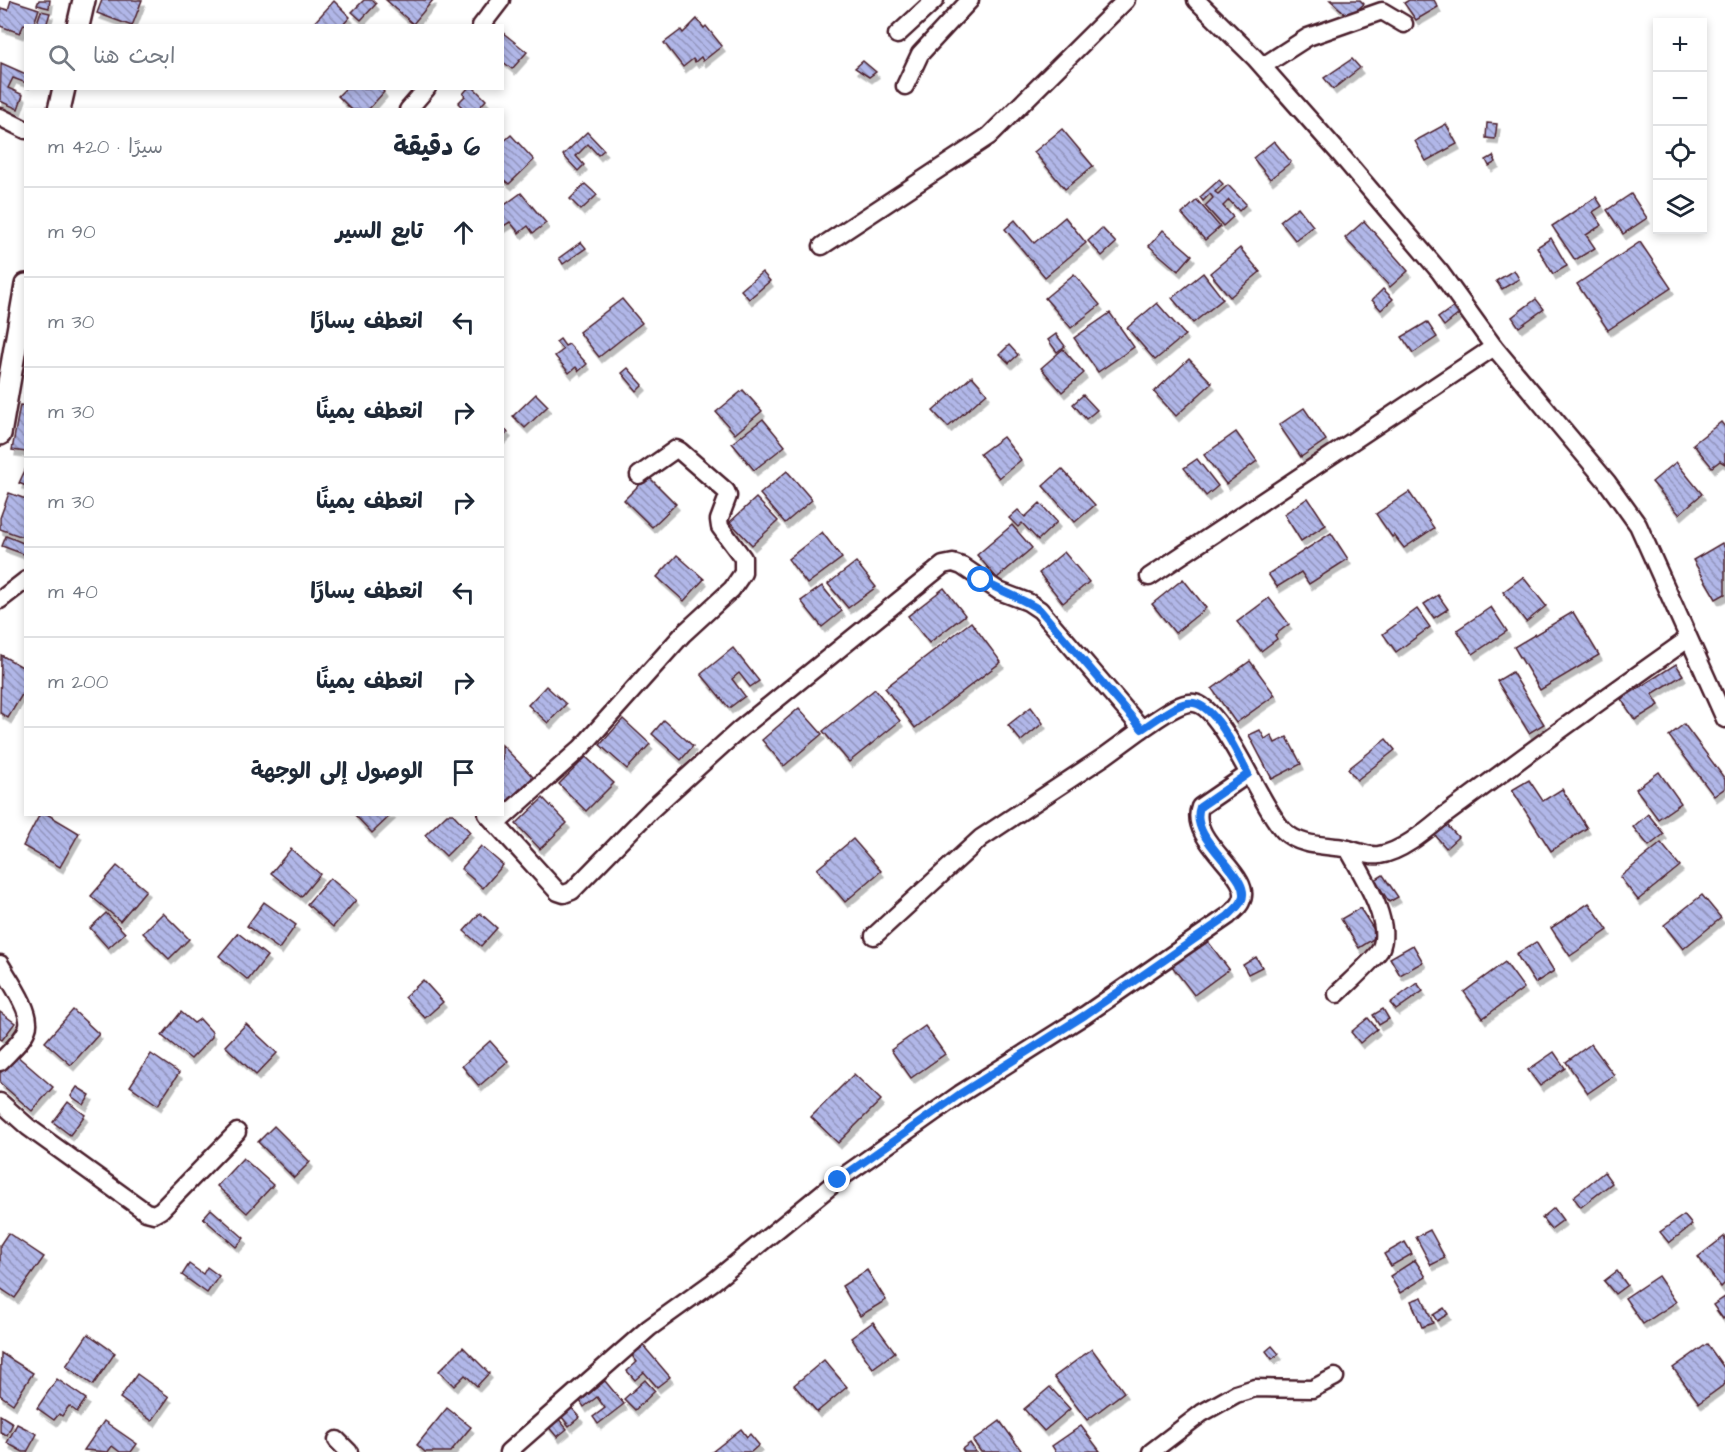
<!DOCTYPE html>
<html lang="ar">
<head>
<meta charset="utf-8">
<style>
	body { margin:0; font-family:"Architects Daughter","Playpen Sans Arabic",sans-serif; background:#f2f2f3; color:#1f2937; direction:rtl }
	.controls { position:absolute; right:18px; top:18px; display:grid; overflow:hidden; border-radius:0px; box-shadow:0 3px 9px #0003 }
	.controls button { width:54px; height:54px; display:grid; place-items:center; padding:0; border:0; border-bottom:2px solid #e0e1e3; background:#fff; color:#1f2937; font:30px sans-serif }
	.stop { position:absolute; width:18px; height:18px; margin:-14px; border:4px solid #1a73e8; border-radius:50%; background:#fff }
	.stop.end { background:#1a73e8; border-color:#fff; box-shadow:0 2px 6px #0008 }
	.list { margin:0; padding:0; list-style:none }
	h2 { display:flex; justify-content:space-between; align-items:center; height:78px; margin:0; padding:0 24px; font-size:26px }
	h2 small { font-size:20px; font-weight:400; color:#747a83 }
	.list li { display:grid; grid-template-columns:39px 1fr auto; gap:18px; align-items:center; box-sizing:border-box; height:90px; padding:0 24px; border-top:2px solid #e0e1e3 }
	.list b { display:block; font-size:22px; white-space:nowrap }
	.list em { font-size:20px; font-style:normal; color:#747a83 }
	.icon { flex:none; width:33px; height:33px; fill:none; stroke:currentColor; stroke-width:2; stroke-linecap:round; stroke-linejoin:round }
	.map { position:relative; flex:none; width:1725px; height:1452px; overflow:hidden; direction:ltr }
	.search { position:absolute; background:#fff; box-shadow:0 3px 9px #0003; left:24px; top:24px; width:480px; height:66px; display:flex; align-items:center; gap:15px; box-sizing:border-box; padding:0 21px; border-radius:0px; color:#747a83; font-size:22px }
	.panel { position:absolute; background:#fff; box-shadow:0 3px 9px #0003; left:24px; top:108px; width:480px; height:708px; border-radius:0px; direction:rtl }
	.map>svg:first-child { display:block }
</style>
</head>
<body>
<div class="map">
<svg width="1725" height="1452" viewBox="0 0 1725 1452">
	<defs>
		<pattern id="building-back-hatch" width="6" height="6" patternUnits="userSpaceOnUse" patternTransform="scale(1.5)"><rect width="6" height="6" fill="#b1b7e8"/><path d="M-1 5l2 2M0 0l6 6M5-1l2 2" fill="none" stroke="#9294bc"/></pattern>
		<filter id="shadow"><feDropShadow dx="3" dy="5.5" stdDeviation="0" flood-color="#0004"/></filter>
	</defs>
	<rect width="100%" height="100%" fill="#fff"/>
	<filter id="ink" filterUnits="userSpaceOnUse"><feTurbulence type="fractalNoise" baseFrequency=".0167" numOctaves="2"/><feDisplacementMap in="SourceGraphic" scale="12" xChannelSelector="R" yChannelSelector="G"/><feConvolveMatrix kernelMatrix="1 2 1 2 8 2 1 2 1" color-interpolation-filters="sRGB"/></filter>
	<g filter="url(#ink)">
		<g fill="url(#building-back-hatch)" stroke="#4a1f2b" stroke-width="1.5" filter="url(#shadow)">
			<path d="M11 0 39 9 33 26 24 24 20 33 0 26 1 8 8 10Z"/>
			<path d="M39 0H50L49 8 37 5Z"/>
			<path d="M102 0H142L132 26 97 13Z"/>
			<path d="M364 0H372L376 4 361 20 352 12Z"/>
			<path d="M386 0H433L413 24Z"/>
			<path d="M1330 0H1360L1364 4 1349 17Z"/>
			<path d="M1409 0H1434L1438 7 1416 20 1404 3Z"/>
			<path d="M334 1 350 17 342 26H311Z"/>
			<path d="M41 11 50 13 46 26H36Z"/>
			<path d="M697 19 704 28 706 26 722 46 703 61 701 57 695 62 693 59 683 67 664 43 681 30 683 33Z"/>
			<path d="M502 32 527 52 512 69 502 61Z"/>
			<path d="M1352 59 1360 68 1333 89 1324 78Z"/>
			<path d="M863 61 876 72 869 77 855 68Z"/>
			<path d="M1 63 26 74V83L13 78 8 88 23 95 18 109 0 101Z"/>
			<path d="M346 88H381L384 92 368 110H352L338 96Z"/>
			<path d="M468 88H474L486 100 477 110H465L458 103 465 96 463 94Z"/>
			<path d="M1487 123 1497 124 1495 139 1486 138Z"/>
			<path d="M1446 124 1457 144 1426 161 1415 141Z"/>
			<path d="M1062 129 1093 166 1065 189 1034 152Z"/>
			<path d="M587 132 604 150 598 155 588 144 576 156 584 165 578 171 563 155Z"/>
			<path d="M511 135 534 160 509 184 502 178V143Z"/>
			<path d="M1274 141 1291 162 1270 179 1253 158Z"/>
			<path d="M1493 156 1496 162 1489 166 1486 160Z"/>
			<path d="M1219 180 1223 184 1215 192 1218 194 1228 185 1246 204 1239 211 1229 200 1223 206 1233 217 1223 226 1205 206 1213 198 1210 194 1203 201 1200 197Z"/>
			<path d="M585 184 597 195 581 210 570 199Z"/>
			<path d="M521 193 546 223 533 233 528 226 519 233 510 222 502 227V207Z"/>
			<path d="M1631 194 1647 218 1623 234 1607 210Z"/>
			<path d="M1596 197 1602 206 1593 212 1602 225 1586 235 1595 248 1575 260 1552 226Z"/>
			<path d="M1197 200 1220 227 1205 240 1182 214Z"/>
			<path d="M1298 207 1313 226 1295 240 1280 221Z"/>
			<path d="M1065 217 1086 243 1045 277 1005 229 1015 220 1034 243Z"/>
			<path d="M1364 221 1408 271 1390 287 1345 238Z"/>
			<path d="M1102 228 1116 243 1102 256 1088 241Z"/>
			<path d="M1163 230 1192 255 1178 271 1149 246Z"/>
			<path d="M1551 238 1567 266 1553 274 1537 247Z"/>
			<path d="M581 242 586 248 563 264 559 258Z"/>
			<path d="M1640 242 1671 288 1608 330 1577 284Z"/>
			<path d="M1240 248 1260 272 1230 297 1210 273Z"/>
			<path d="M1514 270 1519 279 1502 289 1496 281Z"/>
			<path d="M762 272 770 281 749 299 741 290Z"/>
			<path d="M1203 273 1223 299 1193 323 1172 298Z"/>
			<path d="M1074 274 1100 305 1071 328 1045 298Z"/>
			<path d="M1383 289 1393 299 1381 310 1372 300Z"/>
			<path d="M622 299 642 323 599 357 579 332Z"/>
			<path d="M1536 299 1544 309 1519 327 1512 317Z"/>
			<path d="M1157 303 1185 335 1155 360 1127 328Z"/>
			<path d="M1453 307 1459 314 1444 326 1438 318Z"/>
			<path d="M1110 313 1134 347 1098 372 1074 338Z"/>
			<path d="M1427 322 1437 337 1413 353 1402 337Z"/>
			<path d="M1056 334 1065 346 1057 352 1048 340Z"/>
			<path d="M560 339 565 346 569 344 587 364 579 371 576 367 569 373 555 356 563 350 556 342Z"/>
			<path d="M1009 345 1018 355 1009 363 1000 354Z"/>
			<path d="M1063 349 1084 373 1062 392 1041 368Z"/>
			<path d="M1189 359 1212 383 1176 416 1154 392Z"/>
			<path d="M628 368 643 385 637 391 622 373Z"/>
			<path d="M972 376 987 393 948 427 933 411Z"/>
			<path d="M743 390 762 411 735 434 716 412Z"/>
			<path d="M536 394 548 406 525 428 513 416Z"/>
			<path d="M1083 395 1097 410 1086 419 1073 404Z"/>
			<path d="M20 405 26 406V452L12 450Z"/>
			<path d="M1304 408 1326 440 1301 457 1279 425Z"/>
			<path d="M763 419 785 446 754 470 732 443Z"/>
			<path d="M1721 422 1725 427V464L1720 461 1712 467 1693 444Z"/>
			<path d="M502 427 508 432 502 438Z"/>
			<path d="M1236 432 1257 461 1226 484 1204 455Z"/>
			<path d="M1003 437 1021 460 999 478 980 454Z"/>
			<path d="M1197 459 1218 486 1206 496 1184 468Z"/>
			<path d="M1676 462 1702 494 1679 514 1652 482Z"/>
			<path d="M26 468V486L19 483Z"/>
			<path d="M1062 469 1095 505 1075 522 1043 486Z"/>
			<path d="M787 471 812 500 785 523 760 494Z"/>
			<path d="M648 476 676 504 652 527 624 500Z"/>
			<path d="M1409 492 1434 528 1404 548 1394 535 1392 537 1376 514Z"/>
			<path d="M9 493 26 499V538L0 529V518Z"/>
			<path d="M756 498 778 521 752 545 730 522Z"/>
			<path d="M1308 498 1326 525 1301 541 1284 514Z"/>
			<path d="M1040 503 1057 522 1038 540 1022 523 1018 527 1009 518 1018 510 1025 517Z"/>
			<path d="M1012 525 1032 548 997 578 977 555Z"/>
			<path d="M822 532 842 558 807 584 788 559Z"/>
			<path d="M1331 533 1348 559 1309 584 1301 572 1277 587 1268 574Z"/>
			<path d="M6 536 26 544V555L2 546Z"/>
			<path d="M1722 543 1725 548V594L1716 599 1693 560Z"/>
			<path d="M1064 552 1089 582 1063 603 1039 573Z"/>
			<path d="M677 555 704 579 684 601 657 577Z"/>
			<path d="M856 562 876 587 848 608 828 584Z"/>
			<path d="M1523 577 1546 606 1526 622 1503 592Z"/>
			<path d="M1183 579 1206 608 1175 633 1152 604Z"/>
			<path d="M822 586 842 611 822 627 801 601Z"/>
			<path d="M944 588 965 615 929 643 908 616Z"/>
			<path d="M1438 595 1448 609 1434 618 1424 604Z"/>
			<path d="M1269 598 1289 624 1275 635 1277 639 1261 651 1237 622Z"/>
			<path d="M1491 607 1507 631 1473 654 1457 630Z"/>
			<path d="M1417 609 1430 627 1396 652 1383 634Z"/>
			<path d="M1573 612 1599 655 1540 690 1514 647Z"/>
			<path d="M971 622 1001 662 915 728 885 688Z"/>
			<path d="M733 648 759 681 750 687 739 673 732 679 745 696 729 708 701 674Z"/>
			<path d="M1 655 26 669V688L8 718 0 713Z"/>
			<path d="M1250 661 1275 695 1236 723 1212 689Z"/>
			<path d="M1676 664 1683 675 1652 694 1659 705 1635 720 1621 699Z"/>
			<path d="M1512 672 1544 724 1529 733 1497 681Z"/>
			<path d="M546 686 566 704 548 723 528 705Z"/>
			<path d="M875 689 900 721 849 762 823 731Z"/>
			<path d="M1031 707 1043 723 1021 741 1008 725Z"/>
			<path d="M799 708 822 734 784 766 762 740Z"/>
			<path d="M623 719 650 744 627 769 600 745Z"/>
			<path d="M664 720 693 746 681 760 652 734Z"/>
			<path d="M1684 724 1725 779V788L1714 796 1669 736Z"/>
			<path d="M1260 730 1265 739 1271 735 1275 743 1287 737 1301 764 1272 779 1249 735Z"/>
			<path d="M1386 739 1395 750 1357 780 1348 769Z"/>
			<path d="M502 745 533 777 505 803 502 801Z"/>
			<path d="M586 757 614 783 586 811 559 784Z"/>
			<path d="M1659 772 1681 803 1658 819 1636 789Z"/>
			<path d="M1529 780 1543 801 1562 789 1587 828 1551 851 1512 790Z"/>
			<path d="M543 798 567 823 540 849 516 824Z"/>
			<path d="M40 814H47L79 833 60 867 23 846Z"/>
			<path d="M354 814H392L372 833Z"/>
			<path d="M447 814H453L470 832 446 856 425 835Z"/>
			<path d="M1648 814 1664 834 1649 846 1633 827Z"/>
			<path d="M1447 825 1458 837 1446 848 1435 835Z"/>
			<path d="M853 839 881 871 845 902 817 869Z"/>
			<path d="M1661 843 1680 866 1638 900 1620 877Z"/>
			<path d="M481 846 503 865 483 888 461 869Z"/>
			<path d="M291 849 320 874 301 897 271 873Z"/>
			<path d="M117 866 146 890 120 921 91 896Z"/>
			<path d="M1383 875 1398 897 1389 902 1375 880Z"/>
			<path d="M330 878 356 900 333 927 307 904Z"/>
			<path d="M1702 895 1721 918 1683 949 1664 925Z"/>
			<path d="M264 902 296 925 279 949 247 926Z"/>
			<path d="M1589 903 1608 930 1570 956 1551 928Z"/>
			<path d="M1360 908 1378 936 1359 948 1341 919Z"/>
			<path d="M106 913 125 933 108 948 90 928Z"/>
			<path d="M163 913 189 939 169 959 143 933Z"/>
			<path d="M480 913 497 928 481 946 464 931Z"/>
			<path d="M238 933 267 956 248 980 219 956Z"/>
			<path d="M1206 939 1229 969 1194 995 1171 965Z"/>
			<path d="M1536 942 1554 971 1535 983 1516 954Z"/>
			<path d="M1413 945 1423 962 1400 975 1390 958Z"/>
			<path d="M1256 957 1262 967 1248 974 1243 965Z"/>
			<path d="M1505 962 1524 988 1483 1018 1464 992Z"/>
			<path d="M423 980 443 1002 425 1018 405 997Z"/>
			<path d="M1417 983 1423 991 1396 1010 1390 1003Z"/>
			<path d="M1383 1009 1389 1019 1379 1025 1373 1015Z"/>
			<path d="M73 1010 99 1034 71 1065 45 1042Z"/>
			<path d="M0 1012 15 1023 2 1040 0 1039Z"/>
			<path d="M181 1012 194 1023 200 1019 212 1032V1037L191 1059 162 1036Z"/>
			<path d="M1368 1018 1377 1029 1360 1043 1351 1032Z"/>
			<path d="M246 1024 277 1053 256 1075 225 1046Z"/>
			<path d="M925 1026 945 1054 911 1078 891 1050Z"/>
			<path d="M490 1041 508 1061 479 1086 462 1066Z"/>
			<path d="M1591 1044 1614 1075 1588 1093 1566 1062Z"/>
			<path d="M1554 1052 1565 1068 1540 1086 1528 1070Z"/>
			<path d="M151 1054 179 1073 158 1105 130 1086Z"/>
			<path d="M16 1055 53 1087 32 1111 0 1083V1073Z"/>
			<path d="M854 1074 881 1100 838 1143 811 1117Z"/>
			<path d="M77 1087 90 1095 84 1105 71 1096Z"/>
			<path d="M68 1102 85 1115 70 1135 53 1122Z"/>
			<path d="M274 1126 310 1162 294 1178 258 1142Z"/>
			<path d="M243 1158 273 1185 247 1213 217 1186Z"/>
			<path d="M1604 1172 1612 1183 1581 1207 1573 1197Z"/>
			<path d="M1554 1208 1563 1220 1551 1229 1542 1218Z"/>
			<path d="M211 1209 244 1238 236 1247 203 1218Z"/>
			<path d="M1684 1215 1692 1225 1669 1243 1660 1232Z"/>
			<path d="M1430 1230 1445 1258 1431 1265 1416 1237Z"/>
			<path d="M8 1233 44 1257 15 1298 0 1288V1245Z"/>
			<path d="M1725 1236V1283L1721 1287 1698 1257Z"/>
			<path d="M1405 1242 1412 1254 1391 1266 1384 1254Z"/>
			<path d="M1415 1260 1426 1277 1400 1293 1390 1276Z"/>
			<path d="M189 1264 203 1274 207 1267 219 1276 207 1293 182 1275Z"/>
			<path d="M867 1270 886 1300 860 1316 842 1286Z"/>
			<path d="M1617 1271 1627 1285 1615 1294 1604 1281Z"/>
			<path d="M1658 1276 1676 1302 1643 1324 1625 1298Z"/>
			<path d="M1422 1297 1433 1323 1422 1327 1411 1301Z"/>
			<path d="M1725 1297V1317L1723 1319 1713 1305Z"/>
			<path d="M1444 1308 1448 1314 1437 1321 1433 1315Z"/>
			<path d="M873 1322 895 1352 873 1368 851 1338Z"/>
			<path d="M88 1334 115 1353 93 1385 66 1366Z"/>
			<path d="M641 1343 670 1377 657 1387 644 1372 635 1380 627 1371 637 1362 630 1353Z"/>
			<path d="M1707 1344 1725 1369V1384L1699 1403 1673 1368Z"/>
			<path d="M1272 1346 1279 1354 1272 1359 1266 1351Z"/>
			<path d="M463 1347 489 1373 477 1386 465 1375 454 1386 439 1371Z"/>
			<path d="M1092 1349 1124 1392 1087 1420 1054 1377Z"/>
			<path d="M1 1353 33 1373 13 1404 0 1395Z"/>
			<path d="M824 1360 847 1387 817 1412 794 1385Z"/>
			<path d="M137 1374 169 1397 152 1421 120 1398Z"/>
			<path d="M57 1379 86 1399 77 1412 69 1406 62 1416 59 1414 54 1420 37 1408Z"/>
			<path d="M645 1380 655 1391 635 1410 624 1399Z"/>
			<path d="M605 1381 624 1404 598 1424 593 1417 605 1408 597 1397 584 1407 580 1401Z"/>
			<path d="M1050 1387 1070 1409 1044 1431 1024 1409Z"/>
			<path d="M571 1407 580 1417 569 1426 561 1416Z"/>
			<path d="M447 1408 471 1427 450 1452H425L417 1445Z"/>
			<path d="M0 1415 13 1423 7 1435 0 1432Z"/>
			<path d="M557 1417 567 1429 557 1437 547 1425Z"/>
			<path d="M104 1421 137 1444 131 1452H120L112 1446 108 1452 84 1450Z"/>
			<path d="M1000 1421 1021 1450 1018 1452H981L973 1441Z"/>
			<path d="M17 1424 37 1434 27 1452H23L7 1443Z"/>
			<path d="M1081 1426 1100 1451 1056 1452 1052 1446Z"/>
			<path d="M741 1429 747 1437 750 1434 759 1445 751 1452H712Z"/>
			<path d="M970 1443 976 1452H964L962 1449Z"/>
		</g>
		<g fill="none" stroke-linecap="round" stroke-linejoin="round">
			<g stroke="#4a1f2b" stroke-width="21">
				<g id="minor">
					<path d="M1196 0 1255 58 1339 153 1440 272 1494 347 1607 482 1638 525 1725 719"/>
					<path d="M481 26 501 0"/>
					<path d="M897 35 935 0"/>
					<path d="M1263 66 1308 37 1382 11 1404 24"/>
					<path d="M905 86 920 54 970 0"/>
					<path d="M408 110 427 88"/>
					<path d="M0 117 26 130"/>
					<path d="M822 246 989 136 1126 0"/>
					<path d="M1149 577 1494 347"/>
					<path d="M0 600 26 580"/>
					<path d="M487 814 558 892 564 894 572 891 651 810 739 730 943 565 953 563 962 566 999 591 1028 602 1040 610 1142 729C1155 721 1179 701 1194 703 1222 705 1261 808 1284 831 1299 846 1324 845 1344 848 1355 850 1369 857 1379 855 1402 852 1428 829 1445 815 1468 798 1491 781 1514 764 1572 721 1630 680 1688 639"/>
					<path d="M496 824 581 748 683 634 732 589 743 573V558L720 527 719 520 728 496 726 491 680 451 676 449 639 475"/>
					<path d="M874 936 981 838 1105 756 1142 729"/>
					<path d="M0 964C8 978 34 1014 27 1029 22 1042 9 1052 0 1062"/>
					<path d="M1337 994C1346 985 1375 959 1380 950 1394 923 1361 873 1348 849"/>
					<path d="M0 1102 28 1127 146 1212 154 1214 161 1210 237 1132"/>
					<path d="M337 1440 349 1452"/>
					<path d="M508 1452 649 1328 713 1282 838 1180 960 1094 1085 1015 1228 916C1232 912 1239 907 1241 902 1256 876 1187 842 1200 807L1248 774"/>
					<path d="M1151 1452 1202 1413 1236 1394 1255 1388 1312 1389 1335 1377"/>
				</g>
			</g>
			<g stroke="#4a1f2b" stroke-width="26">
				<g id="tertiary">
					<path d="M78 26 84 0"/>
					<path d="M59 110 64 88"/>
					<path d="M0 434 26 285"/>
				</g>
			</g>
			<use href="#minor" stroke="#fff" stroke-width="16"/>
			<use href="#tertiary" stroke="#fff" stroke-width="21"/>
		</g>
	</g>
	<g fill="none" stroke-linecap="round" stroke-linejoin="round" filter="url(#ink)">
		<path stroke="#1a73e8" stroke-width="8" d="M838 1180 960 1094 1085 1015 1228 916C1232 912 1238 907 1241 902 1256 876 1187 842 1200 807L1248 774C1237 754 1214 698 1187 703 1174 705 1153 722 1142 729L1040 610C1022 598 1000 591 981 580"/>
	</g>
</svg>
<div class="controls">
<button>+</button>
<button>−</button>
<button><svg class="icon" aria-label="locate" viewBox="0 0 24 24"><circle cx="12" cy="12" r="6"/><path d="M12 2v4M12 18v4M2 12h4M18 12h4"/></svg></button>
<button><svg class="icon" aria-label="layers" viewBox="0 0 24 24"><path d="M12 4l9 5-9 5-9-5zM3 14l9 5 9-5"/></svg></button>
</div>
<div class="stop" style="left:981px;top:580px"></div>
<div class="stop end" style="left:838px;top:1180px"></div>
<div class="search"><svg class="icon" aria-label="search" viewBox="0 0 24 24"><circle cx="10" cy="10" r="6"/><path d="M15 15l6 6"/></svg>ابحث هنا</div>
<section class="panel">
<h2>6 دقيقة<small>سيرًا · 420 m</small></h2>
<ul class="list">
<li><svg class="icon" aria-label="ahead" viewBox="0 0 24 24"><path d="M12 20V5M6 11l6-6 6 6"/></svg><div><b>تابع السير</b></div><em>90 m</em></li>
<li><svg class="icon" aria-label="left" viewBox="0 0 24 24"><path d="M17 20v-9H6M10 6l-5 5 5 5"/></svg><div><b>انعطف يسارًا</b></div><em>30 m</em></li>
<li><svg class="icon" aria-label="right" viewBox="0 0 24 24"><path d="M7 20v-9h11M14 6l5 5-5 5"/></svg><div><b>انعطف يمينًا</b></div><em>30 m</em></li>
<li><svg class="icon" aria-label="right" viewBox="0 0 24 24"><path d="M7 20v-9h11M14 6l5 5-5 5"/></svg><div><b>انعطف يمينًا</b></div><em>30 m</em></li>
<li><svg class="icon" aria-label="left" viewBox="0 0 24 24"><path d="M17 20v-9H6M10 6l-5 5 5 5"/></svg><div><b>انعطف يسارًا</b></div><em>40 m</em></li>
<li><svg class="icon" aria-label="right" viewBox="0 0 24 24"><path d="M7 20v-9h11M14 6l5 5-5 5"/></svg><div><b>انعطف يمينًا</b></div><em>200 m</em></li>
<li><svg class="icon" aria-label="arrive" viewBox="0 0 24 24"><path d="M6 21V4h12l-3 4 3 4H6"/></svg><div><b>الوصول إلى الوجهة</b></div></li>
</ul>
</section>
</div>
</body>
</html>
